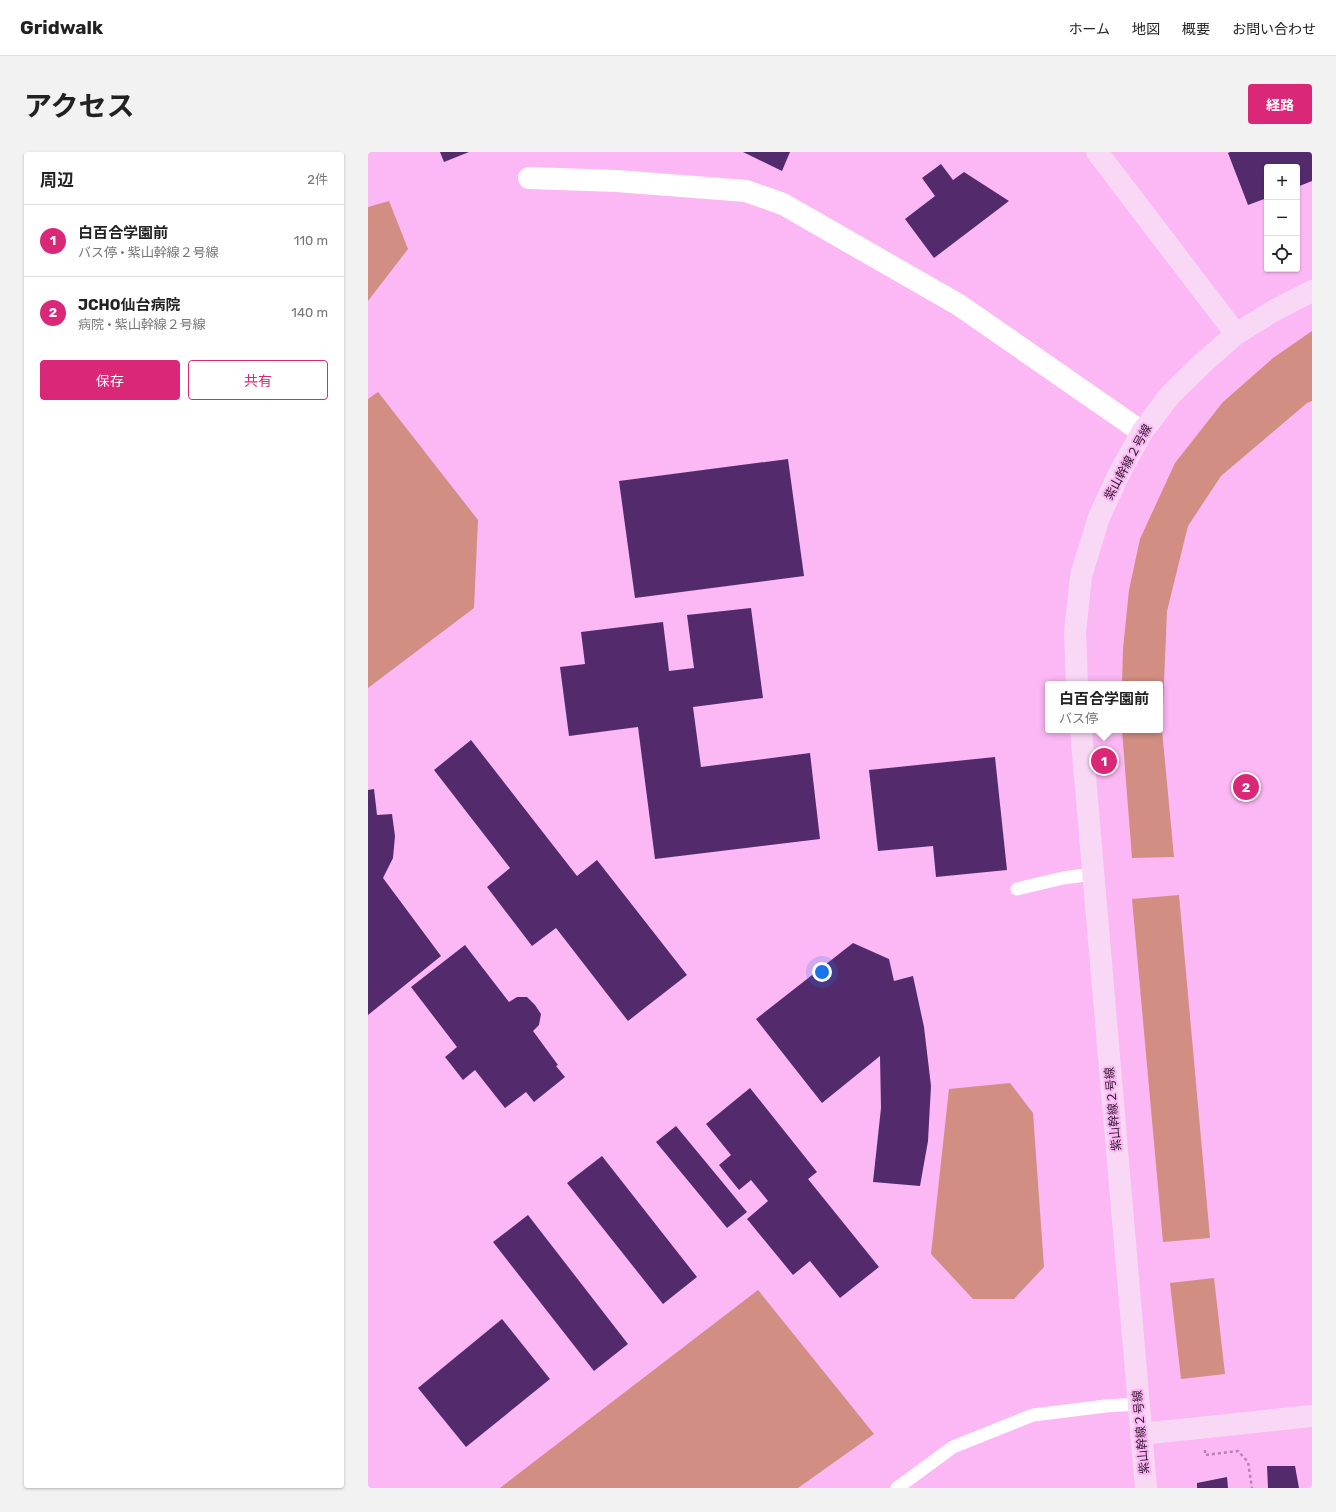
<!DOCTYPE html>
<html lang="ja">
<head>
<meta charset="utf-8">
<style>
	body { margin:0; font-family:Rubik,"Noto Sans JP",sans-serif; background:#f2f2f2; color:#222 }
	.controls { position:absolute; right:12px; top:12px; display:grid; overflow:hidden; border-radius:4px; box-shadow:0 1px 3px #0004 }
	.controls button { width:36px; height:36px; display:grid; place-items:center; padding:0; border:0; border-bottom:1px solid #e0e0e0; background:#fff; color:#222; font:20px sans-serif }
	.you { position:absolute; left:454px; top:820px; width:14px; height:14px; margin:-10px; border:3px solid #fff; border-radius:50%; background:#1a73e8; box-shadow:0 0 0 6px #1a73e833 }
	.badge { display:grid; place-items:center; width:26px; height:26px; border-radius:50%; background:#db2777; color:#fff; font-size:13px; font-weight:700 }
	.pin { position:absolute; translate:-50% -50%; border:2px solid #fff; box-shadow:0 1px 4px #0006 }
	.popup { position:absolute; left:677px; top:529px; width:118px; height:52px; box-sizing:border-box; display:grid; place-content:center; border-radius:4px; background:#fff; filter:drop-shadow(0 1px 3px #0005); font-size:13px; white-space:nowrap; color:#767676 }
	.popup b { font-size:15px; color:#222 }
	.popup::after { content:''; position:absolute; left:50%; top:100%; margin-left:-8px; border:8px solid transparent; border-top-color:#fff }
	.list { margin:0; padding:0; list-style:none }
	h2 { display:flex; justify-content:space-between; align-items:center; height:52px; margin:0; padding:0 16px; font-size:17px }
	h2 small { font-size:13px; font-weight:400; color:#767676 }
	.list li { display:grid; grid-template-columns:26px 1fr auto; gap:12px; align-items:center; box-sizing:border-box; height:72px; padding:0 16px; border-top:1px solid #e0e0e0 }
	.list b { display:block; font-size:15px; white-space:nowrap }
	.list p { margin:0; font-size:13px; white-space:nowrap; color:#767676 }
	.list em { font-size:13px; font-style:normal; color:#767676 }
	.actions { display:flex; gap:8px; padding:12px 16px }
	.actions a { flex:1; padding:9px 0; border:1px solid #db2777; border-radius:4px; text-align:center; font-size:14px; color:#db2777 }
	.actions .main { background:#db2777; color:#fff }
	.icon { flex:none; width:22px; height:22px; fill:none; stroke:currentColor; stroke-width:2; stroke-linecap:round; stroke-linejoin:round }
	.map { position:relative; flex:none; width:944px; height:1336px; overflow:hidden; border-radius:4px }
	header { display:flex; align-items:center; gap:24px; box-sizing:border-box; height:56px; padding:0 20px; background:#fff; border-bottom:1px solid #e0e0e0 }
	header strong { font-size:19px }
	nav { display:flex; gap:22px; margin-inline-start:auto; font-size:14px }
	.intro { display:flex; align-items:center; justify-content:space-between; box-sizing:border-box; height:96px; padding:0 24px }
	h1 { margin:0; font-size:28px }
	.button { padding:10px 18px; border-radius:4px; background:#db2777; color:#fff; font-size:14px; font-weight:700 }
	main { display:flex; gap:24px; padding:0 24px }
	aside { flex:1; background:#fff; border-radius:4px; box-shadow:0 1px 3px #0004 }
	.map>svg:first-child { display:block }
</style>
</head>
<body>
<header>
<strong>Gridwalk</strong>
<nav><a>ホーム</a><a>地図</a><a>概要</a><a>お問い合わせ</a></nav>
</header>
<div class="intro"><h1>アクセス</h1><a class="button">経路</a></div>
<main>
<aside>
<h2>周辺<small>2件</small></h2>
<ul class="list">
<li><span class="badge">1</span><div><b>白百合学園前</b><p>バス停 · 紫山幹線２号線</p></div><em>110 m</em></li>
<li><span class="badge">2</span><div><b>JCHO仙台病院</b><p>病院 · 紫山幹線２号線</p></div><em>140 m</em></li>
</ul>
<div class="actions"><a class="main">保存</a><a>共有</a></div>
</aside>
<div class="map">
<svg width="944" height="1336" viewBox="0 0 944 1336">
	<rect width="100%" height="100%" fill="#fbb8f4"/>
	<g fill="#d28e83">
		<path d="M21 49 40 97 0 149V55Z"/>
		<path d="M944 179V249L939 251 853 324 820 374 799 459 794 578 806 705 764 706 754 578H792V532H754L755 497 761 438 772 387 807 311 855 250 905 206Z"/>
		<path d="M10 240 110 368 106 456 0 536V247Z"/>
		<path d="M811 743 842 1086 795 1090 764 747Z"/>
		<path d="M642 931 665 961 676 1115 646 1147H605L563 1102 581 937Z"/>
		<path d="M846 1126 857 1222 813 1227 802 1131Z"/>
		<path d="M390 1138 506 1282 430 1336H132Z"/>
	</g>
	<g fill="#532b6d">
		<path d="M72 0H101L76 10Z"/>
		<path d="M375 0H422L414 19Z"/>
		<path d="M862 0H944V29L929 35V15H899V46L880 53 860 1Z"/>
		<path d="M573 12 585 28 596 20 641 49 566 106 537 67 567 44 554 26Z"/>
		<path d="M420 307 436 424 267 446 251 329Z"/>
		<path d="M383 456 395 546 325 555 333 615 442 601 452 687 287 707 270 575 201 584 192 515 217 512 213 480 295 470 301 519 326 516 319 463Z"/>
		<path d="M103 588 209 724 229 708 319 823 260 869 188 776 164 794 119 735 142 716 66 618Z"/>
		<path d="M627 605 639 718 568 725 565 694 510 699 501 618Z"/>
		<path d="M6 637 9 663 24 662 27 684 25 706 15 726 73 804 0 863V638Z"/>
		<path d="M485 791 521 807 526 829 545 824 556 875 563 934 560 989 552 1034 505 1030 513 956 512 904 454 951 388 867Z"/>
		<path d="M97 793 141 850 149 845H159L167 853 173 862 171 873 165 879 190 913 188 914 197 925 166 950 158 940 137 956 107 918 95 928 77 905 89 895 43 835Z"/>
		<path d="M382 936 449 1020 440 1027 511 1115 472 1146 442 1109 425 1123 379 1067 400 1049 383 1028 371 1038 351 1013 363 1003 338 972Z"/>
		<path d="M308 974 379 1060 359 1076 288 990Z"/>
		<path d="M234 1004 329 1125 295 1152 199 1031Z"/>
		<path d="M160 1063 260 1192 226 1219 125 1090Z"/>
		<path d="M134 1167 182 1227 98 1295 50 1236Z"/>
		<path d="M899 1314H927L931 1336H900Z"/>
		<path d="M859 1325 860 1336H829V1331Z"/>
	</g>
	<g fill="none" stroke-linecap="round" stroke-linejoin="round">
		<path stroke="#b882b2" stroke-width="2.5" stroke-dasharray="3 3" stroke-linecap="butt" d="M837 1298V1303L870 1299 880 1310 884 1336"/>
		<g stroke="#fff" stroke-width="13">
			<path d="M649 737 695 726 725 722"/>
			<path d="M529 1336 585 1295 665 1263 738 1254 770 1252"/>
		</g>
		<path stroke="#fff" stroke-width="22" d="M161 26 249 29 378 39 415 52 591 153 774 280"/>
		<g stroke="#f9d8f6" stroke-width="22">
			<path d="M729 0 868 182"/>
			<path d="M709 532 707 480 713 424 731 365 752 320 774 280 803 242 836 210 868 182 907 158 944 139"/>
			<path d="M713 578 778 1336"/>
			<path d="M773 1282 944 1264"/>
		</g>
	</g>
	<g text-anchor="middle" stroke-width="4" stroke-linejoin="round" paint-order="stroke">
		<g font-size="12" fill="#2d142b" stroke="#fbb8f4">
			<text transform="translate(760 310) rotate(-61)" y="4">紫山幹線２号線</text>
			<text transform="translate(745 957) rotate(-95)" y="4">紫山幹線２号線</text>
			<text transform="translate(773 1280) rotate(-95)" y="4">紫山幹線２号線</text>
		</g>
	</g>
</svg>
<div class="controls">
<button>+</button>
<button>−</button>
<button><svg class="icon" aria-label="locate" viewBox="0 0 24 24"><circle cx="12" cy="12" r="6"/><path d="M12 2v4M12 18v4M2 12h4M18 12h4"/></svg></button>
</div>
<div class="you"></div>
<div class="pin badge" style="left:736px;top:609px">1</div>
<div class="popup"><b>白百合学園前</b>バス停</div>
<div class="pin badge" style="left:878px;top:635px">2</div>
</div>
</main>
</body>
</html>
